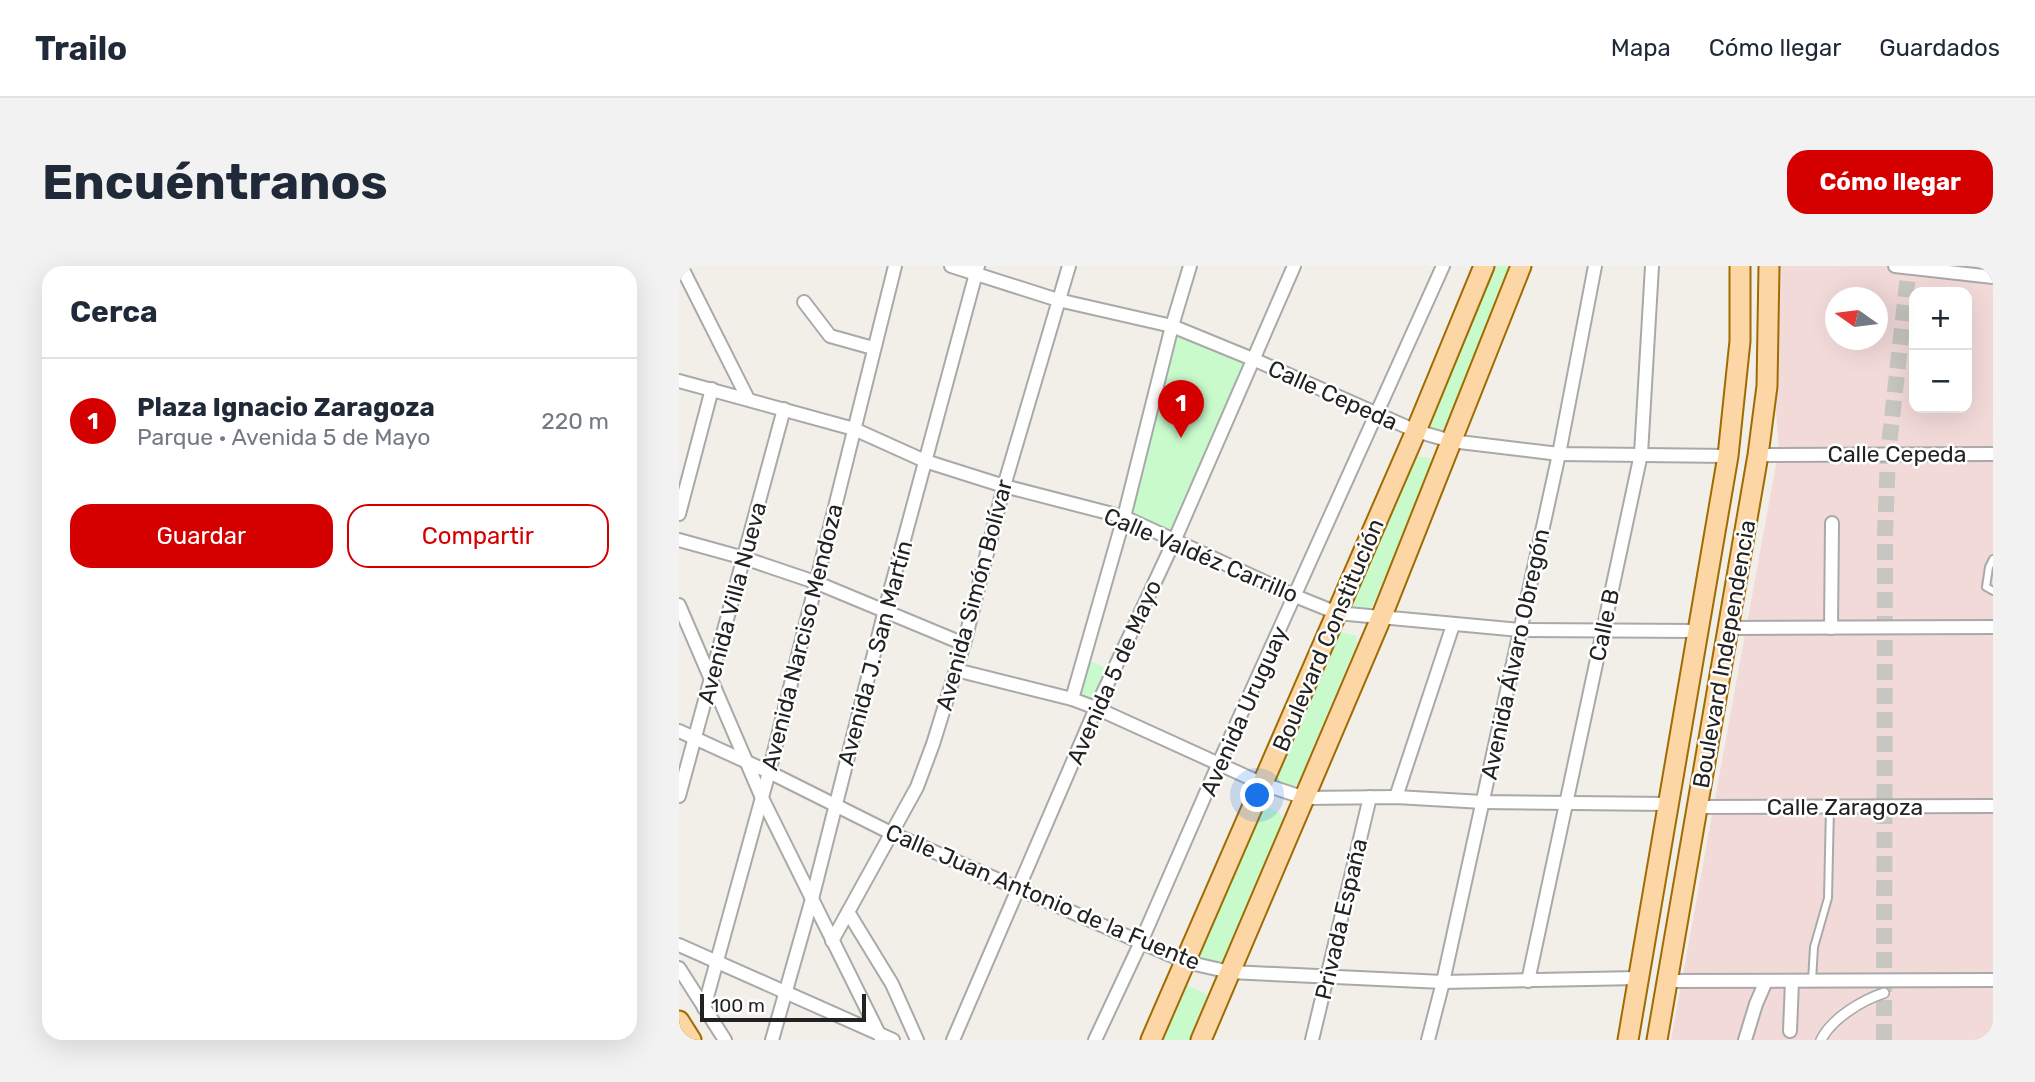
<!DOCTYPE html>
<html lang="es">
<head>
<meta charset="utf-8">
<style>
	body { margin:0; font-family:Rubik,sans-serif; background:#f2f2f3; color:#1f2937 }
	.controls { position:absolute; right:21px; top:21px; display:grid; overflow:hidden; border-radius:14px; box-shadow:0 7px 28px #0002 }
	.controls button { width:63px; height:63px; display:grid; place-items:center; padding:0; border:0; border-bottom:2px solid #e0e1e3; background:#fff; color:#1f2937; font:35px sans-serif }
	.compass { position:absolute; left:1146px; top:21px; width:63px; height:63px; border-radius:50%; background:#fff; box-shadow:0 7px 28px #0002; rotate:284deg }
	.scale { position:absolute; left:21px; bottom:18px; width:166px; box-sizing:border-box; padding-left:7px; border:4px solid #222; border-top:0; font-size:19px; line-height:24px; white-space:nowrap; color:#222; -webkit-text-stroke:5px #fff; paint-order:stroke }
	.you { position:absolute; left:579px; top:530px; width:24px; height:24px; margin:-18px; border:5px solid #fff; border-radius:50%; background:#1a73e8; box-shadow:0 0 0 10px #1a73e833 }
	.badge { display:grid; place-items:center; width:46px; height:46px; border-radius:50%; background:#d40000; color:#fff; font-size:23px; font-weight:700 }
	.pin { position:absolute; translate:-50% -58px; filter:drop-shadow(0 2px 4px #0008) }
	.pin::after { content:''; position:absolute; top:37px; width:24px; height:21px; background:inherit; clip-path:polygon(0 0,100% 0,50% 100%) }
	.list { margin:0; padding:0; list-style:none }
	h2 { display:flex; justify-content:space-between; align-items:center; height:91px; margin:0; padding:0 28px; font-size:30px }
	h2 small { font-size:23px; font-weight:400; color:#747a83 }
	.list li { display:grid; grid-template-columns:46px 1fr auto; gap:21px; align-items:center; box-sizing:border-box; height:126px; padding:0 28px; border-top:2px solid #e0e1e3 }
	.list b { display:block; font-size:26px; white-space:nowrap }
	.list p { margin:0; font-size:23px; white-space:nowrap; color:#747a83 }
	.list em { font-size:23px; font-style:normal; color:#747a83 }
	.actions { display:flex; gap:14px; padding:21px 28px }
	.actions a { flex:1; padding:16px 0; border:2px solid #d40000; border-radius:21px; text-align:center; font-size:24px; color:#d40000 }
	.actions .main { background:#d40000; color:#fff }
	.map { position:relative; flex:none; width:1314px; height:774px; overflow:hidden; border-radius:21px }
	header { display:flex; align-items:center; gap:42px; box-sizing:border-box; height:98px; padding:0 35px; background:#fff; border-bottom:2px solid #e0e1e3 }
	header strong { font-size:33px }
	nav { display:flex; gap:38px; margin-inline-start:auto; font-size:24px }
	.intro { display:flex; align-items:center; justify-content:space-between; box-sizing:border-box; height:168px; padding:0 42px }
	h1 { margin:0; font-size:49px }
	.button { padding:18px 32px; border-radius:21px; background:#d40000; color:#fff; font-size:24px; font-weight:700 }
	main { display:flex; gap:42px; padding:0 42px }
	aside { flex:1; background:#fff; border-radius:21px; box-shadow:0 7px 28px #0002 }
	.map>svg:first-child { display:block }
</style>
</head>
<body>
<header>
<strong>Trailo</strong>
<nav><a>Mapa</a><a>Cómo llegar</a><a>Guardados</a></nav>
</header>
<div class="intro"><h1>Encuéntranos</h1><a class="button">Cómo llegar</a></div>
<main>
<aside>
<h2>Cerca<small></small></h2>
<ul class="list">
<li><span class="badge">1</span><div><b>Plaza Ignacio Zaragoza</b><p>Parque · Avenida 5 de Mayo</p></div><em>220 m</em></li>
</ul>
<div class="actions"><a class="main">Guardar</a><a>Compartir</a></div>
</aside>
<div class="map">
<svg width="1314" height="774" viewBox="0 0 1314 774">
	<rect width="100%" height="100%" fill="#f2efe9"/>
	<path fill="#f2dad9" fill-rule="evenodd" d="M1085 0H1314V774H992L1100 182ZM1235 26H1288V142H1235ZM1156 32H1198V74H1156Z"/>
	<g fill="#c8facc">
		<path d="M814 0H836L768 164 763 166 750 163 746 157Z"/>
		<path d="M493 61 575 94 495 272 445 250Z"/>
		<path d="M733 190 752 192 754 197 693 341 686 344 668 341Z"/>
		<path d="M659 365 677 370 678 377 619 517 613 522 595 515Z"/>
		<path d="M409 394 429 403 411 437 399 432Z"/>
		<path d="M583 539 601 547 604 554 544 695 537 699 518 692Z"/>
		<path d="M508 719 527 728 528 733 511 774H477L501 720Z"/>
	</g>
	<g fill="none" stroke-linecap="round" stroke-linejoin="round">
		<path stroke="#c8c6c1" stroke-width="16" stroke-dasharray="16 8" stroke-linecap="butt" d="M1205 774 1206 270 1209 188 1230 0"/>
		<g stroke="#a9a9a9" stroke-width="10">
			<g id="service">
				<path d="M1314 293 1310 301 1307 321 1314 325"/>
				<path d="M1133 715 1135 681 1149 632 1151 541"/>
			</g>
		</g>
		<g stroke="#a9a9a9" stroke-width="12">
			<path id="pedestrian" d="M1142 774C1152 753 1183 734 1205 727"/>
		</g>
		<g stroke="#a9a9a9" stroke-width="16">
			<g id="minor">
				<path d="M2 0 69 133"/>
				<path d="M272 0 379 34 493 60 576 94 737 165 772 175 880 188 1049 190"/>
				<path d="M1216 0 1314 11"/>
				<path d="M125 36 151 70 194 82"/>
				<path d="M0 115 175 163 246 195 325 220 445 251 616 330 658 347 841 364 1019 365"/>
				<path d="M1079 189 1314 188"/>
				<path d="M0 248 33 123"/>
				<path d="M0 274 65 292 136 316 285 378"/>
				<path d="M0 339 83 532 203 774"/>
				<path d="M1050 362 1314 361"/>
				<path d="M1152 362 1153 257"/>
				<path d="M277 404 393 433 417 442 584 518 626 532 717 531 804 536 989 538"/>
				<path d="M393 433 445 251 493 60 511 0"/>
				<path d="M0 465 90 506 212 567 507 696 551 706 764 716 959 712"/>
				<path d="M0 530 105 143"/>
				<path d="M717 531 774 359"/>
				<path d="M1018 541 1314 540"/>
				<path d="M169 646 213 718 238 774"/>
				<path d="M153 675 238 521 254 478 285 378 325 220 390 0"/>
				<path d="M0 679 214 774"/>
				<path d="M0 702 46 774"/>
				<path d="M849 715 962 188 973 0"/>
				<path d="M988 715 1314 714"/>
				<path d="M25 742 90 506 216 0"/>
				<path d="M1111 765 1113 715"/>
				<path d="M93 774 133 633 206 344 299 0"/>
				<path d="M274 774 417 442 496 273 615 0"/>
				<path d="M416 774 462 676 540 497 764 0"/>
				<path d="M633 774 691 531"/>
				<path d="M749 774 764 716 880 188 916 0"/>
				<path d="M1066 774 1077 738 1087 715"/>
			</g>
		</g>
		<g stroke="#a06b00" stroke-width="23">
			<g id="primary">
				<path d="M0 755 12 774"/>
				<path d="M472 774 737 165 805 0"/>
				<path d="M522 774 702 352 842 0"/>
				<path d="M949 774 1049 190 1061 75V0"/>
				<path d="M978 774 1079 189 1088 120 1090 0"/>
			</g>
		</g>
		<use href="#service" stroke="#fff" stroke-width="6"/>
		<use href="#pedestrian" stroke="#fff" stroke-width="9"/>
		<use href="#minor" stroke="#fff" stroke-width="12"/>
		<use href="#primary" stroke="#fcd6a4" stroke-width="19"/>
	</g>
	<g text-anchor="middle" stroke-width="5" stroke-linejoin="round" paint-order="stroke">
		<g font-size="23" fill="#222" stroke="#fff">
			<text transform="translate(654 129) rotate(24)" y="8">Calle Cepeda</text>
			<text x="1218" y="196">Calle Cepeda</text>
			<text transform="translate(522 289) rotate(23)" y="8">Calle Valdéz Carrillo</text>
			<text transform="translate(295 329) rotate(-75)" y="8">Avenida Simón Bolívar</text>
			<text transform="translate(53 337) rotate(-75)" y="8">Avenida Villa Nueva</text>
			<text transform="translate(925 359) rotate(-78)" y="8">Calle B</text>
			<text transform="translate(649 369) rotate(-67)" y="8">Boulevard Constitución</text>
			<text transform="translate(123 371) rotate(-76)" y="8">Avenida Narciso Mendoza</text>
			<text transform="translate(196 387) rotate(-75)" y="8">Avenida J. San Martín</text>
			<text transform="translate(836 388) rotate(-78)" y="8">Avenida Álvaro Obregón</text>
			<text transform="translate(1045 388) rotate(-80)" y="8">Boulevard Independencia</text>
			<text transform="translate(435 406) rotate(-66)" y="8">Avenida 5 de Mayo</text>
			<text transform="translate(565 445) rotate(-66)" y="8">Avenida Uruguay</text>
			<text x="1166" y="549">Calle Zaragoza</text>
			<text transform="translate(364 631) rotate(23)" y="8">Calle Juan Antonio de la Fuente</text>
			<text transform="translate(662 653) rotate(-77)" y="8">Privada España</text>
		</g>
	</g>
</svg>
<div class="controls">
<button>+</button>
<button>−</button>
</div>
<svg class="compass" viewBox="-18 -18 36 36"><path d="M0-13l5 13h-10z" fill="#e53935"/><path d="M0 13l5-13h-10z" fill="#747a83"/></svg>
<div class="scale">100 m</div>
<div class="you"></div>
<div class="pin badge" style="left:502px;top:172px">1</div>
</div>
</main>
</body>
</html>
